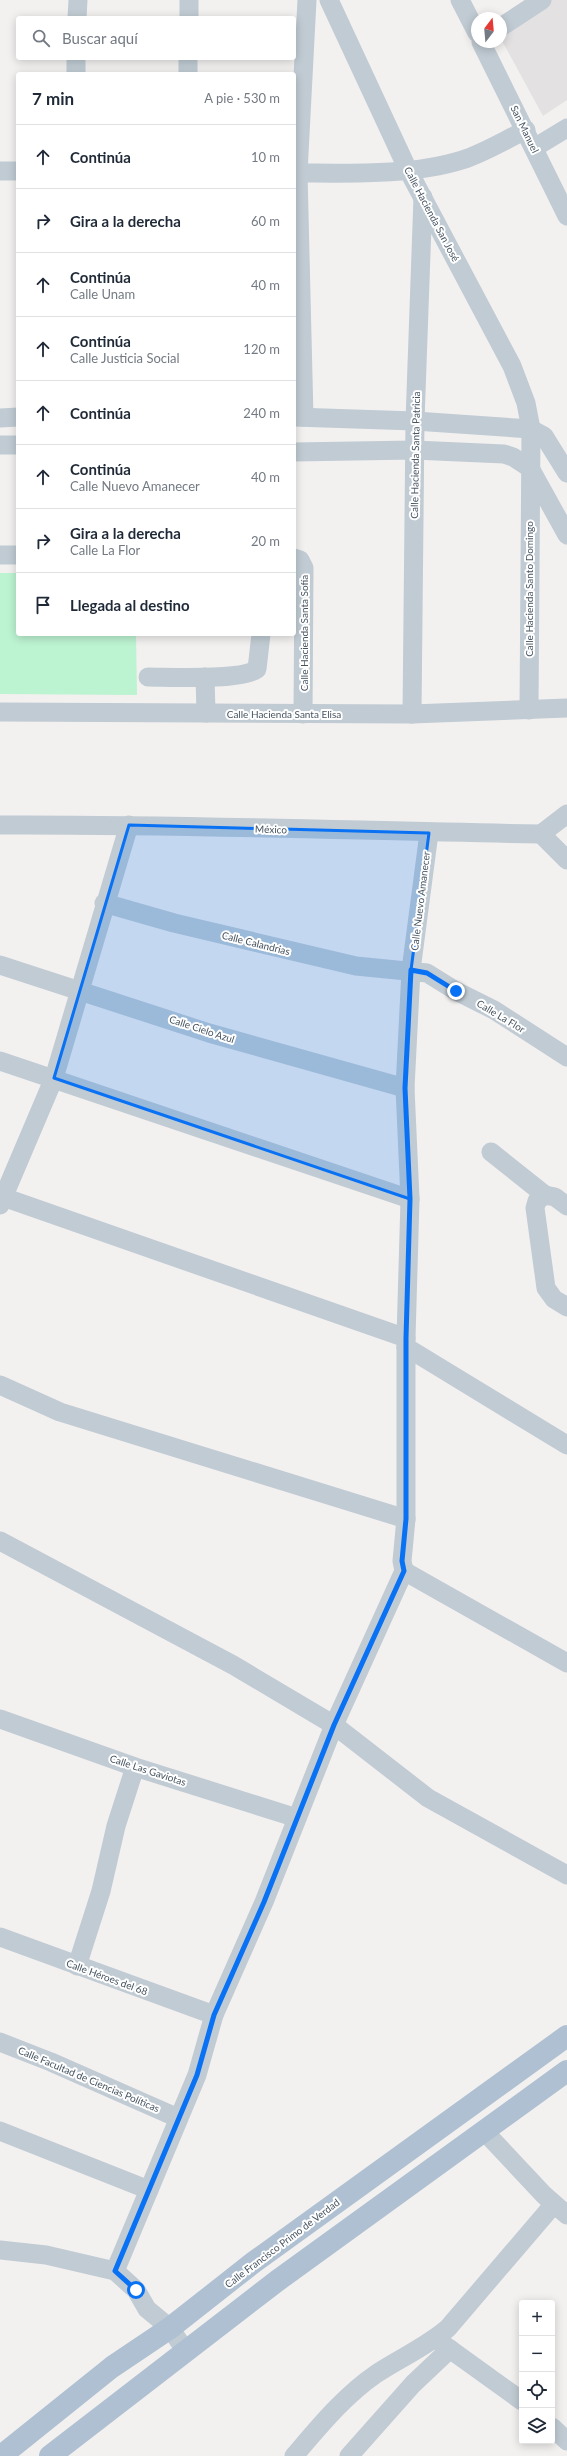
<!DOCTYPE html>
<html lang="es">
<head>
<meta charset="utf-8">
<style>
	body { margin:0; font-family:Lato,sans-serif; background:#f6f6f7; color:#1f2937 }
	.controls { position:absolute; right:12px; bottom:12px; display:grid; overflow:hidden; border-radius:4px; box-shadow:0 2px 10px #0003 }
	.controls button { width:36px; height:36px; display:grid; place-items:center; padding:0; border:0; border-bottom:1px solid #e0e1e3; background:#fff; color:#1f2937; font:20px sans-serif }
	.compass { position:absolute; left:471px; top:12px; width:36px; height:36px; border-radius:50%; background:#fff; box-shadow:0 2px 10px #0003; rotate:16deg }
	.stop { position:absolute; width:12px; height:12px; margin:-9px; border:3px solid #0971f4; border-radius:50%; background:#fff }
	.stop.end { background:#0971f4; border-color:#fff; box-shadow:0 1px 4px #0008 }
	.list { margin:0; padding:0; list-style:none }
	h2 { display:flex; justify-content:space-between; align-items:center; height:52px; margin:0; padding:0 16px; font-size:17px }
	h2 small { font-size:13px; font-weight:400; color:#747a83 }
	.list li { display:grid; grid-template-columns:26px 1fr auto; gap:12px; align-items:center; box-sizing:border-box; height:64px; padding:0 16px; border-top:1px solid #e0e1e3 }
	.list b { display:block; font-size:15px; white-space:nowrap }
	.list p { margin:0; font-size:13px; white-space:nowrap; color:#747a83 }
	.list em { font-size:13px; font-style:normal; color:#747a83 }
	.icon { flex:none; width:22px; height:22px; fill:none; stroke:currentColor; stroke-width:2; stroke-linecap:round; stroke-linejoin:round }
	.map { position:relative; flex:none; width:567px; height:2456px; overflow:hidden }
	.search { position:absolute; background:#fff; box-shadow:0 2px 10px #0003; left:16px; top:16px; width:280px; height:44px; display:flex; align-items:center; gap:10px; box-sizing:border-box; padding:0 14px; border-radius:4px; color:#747a83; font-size:15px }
	.panel { position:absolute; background:#fff; box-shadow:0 2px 10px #0003; left:16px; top:72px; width:280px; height:564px; border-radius:4px }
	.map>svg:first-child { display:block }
</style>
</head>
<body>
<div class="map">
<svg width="567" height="2456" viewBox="0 0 567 2456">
	<rect width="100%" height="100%" fill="#f3f0f0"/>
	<path fill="#e4e1e2" d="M547 0H567V100L543 116 501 39V31Z"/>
	<path fill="#bcf3d1" d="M0 573H18V634H136L137 695 0 694Z"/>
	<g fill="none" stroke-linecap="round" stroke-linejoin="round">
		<g stroke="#c0cbd3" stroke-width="19">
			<path d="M329 0 408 170 512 366 526 403 531 429 529 710"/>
			<path d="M460 0 477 33"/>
			<path d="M77 18 78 0"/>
			<path d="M189 18V0"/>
			<path d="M501 27 542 0"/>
			<path d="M481 42 567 216"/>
			<path d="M76 74V58"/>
			<path d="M188 74V58"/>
			<path d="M534 148 567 128"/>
			<path d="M0 171H18"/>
			<path d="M294 173C347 173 411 176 462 160 484 153 505 140 526 130"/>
			<path d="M294 417 415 421 531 429 544 436 567 473"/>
			<path d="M304 417 298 173 307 0"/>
			<path d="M0 418 18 417"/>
			<path d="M0 445H18"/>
			<path d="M294 452 414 450 504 454 513 457 530 468 567 535"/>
			<path d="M0 555H18"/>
			<path d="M294 558 300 560 304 568 303 714"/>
			<path d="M148 677C170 677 242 681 257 669L261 634"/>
			<path d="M205 677 206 713"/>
			<path d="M0 712 412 714 567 708"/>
			<path d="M412 714 415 421 423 197"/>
			<path d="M0 825C180 824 361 831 541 834"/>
			<path d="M541 834 567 860"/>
			<path d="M541 834 567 814"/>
			<path d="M104 903 174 923 356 966 427 973 456 991 494 1010 567 1057"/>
			<path d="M0 965 209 1033 405 1088"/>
			<path d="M0 1061 410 1199"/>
			<path d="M491 1152 545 1195"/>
			<path d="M0 1196 406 1338"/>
			<path d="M0 1205 54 1078 129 825"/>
			<path d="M567 1206 555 1197 545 1195 537 1201 535 1208 546 1288 554 1299 567 1307"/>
			<path d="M406 1347 567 1445"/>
			<path d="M0 1385 60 1412 406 1519"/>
			<path d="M0 1541 233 1665 334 1725 428 1798 567 1875"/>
			<path d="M404 1571 567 1663"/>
			<path d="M0 1719 135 1767 297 1818"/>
			<path d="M0 1937 214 2015"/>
			<path d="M77 1966 101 1891 116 1826 135 1767"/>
			<path d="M0 2042 51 2062 178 2118"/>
			<path d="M0 2131 149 2190"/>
			<path d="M484 2131 544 2195 567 2215"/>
			<path d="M0 2250 46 2255 115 2271 136 2290 147 2309 170 2328 185 2350"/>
			<path d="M115 2271 197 2075 214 2015 264 1902 334 1725 404 1571 402 1561 406 1519V1338L410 1199 405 1088 411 970 429 833"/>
			<path d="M440 2342 522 2401"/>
			<path d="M552 2427 567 2441"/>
			<path d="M294 2456C319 2427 344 2396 376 2374 400 2358 426 2347 448 2328L554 2204"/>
			<path d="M349 2456 413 2384 450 2349"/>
		</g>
		<g stroke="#aec0d1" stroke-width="22">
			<path d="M1 2456 112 2367 170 2328 254 2262 567 2036"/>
			<path d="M50 2456 277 2281 567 2071"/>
		</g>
	</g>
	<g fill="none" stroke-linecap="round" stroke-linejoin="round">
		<path stroke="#0971f4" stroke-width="5" d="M136 2290 115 2271 197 2075 214 2015 264 1902 334 1725 404 1571 402 1561 406 1519V1338L410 1199 405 1088 411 970 427 973 456 991"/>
	</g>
	<path fill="#0971f4" fill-opacity="0.2" stroke="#0971f4" stroke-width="3" stroke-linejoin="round" d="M129 825 429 833 411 970 405 1088 410 1199 54 1078Z"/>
	<g text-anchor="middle" stroke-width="4" stroke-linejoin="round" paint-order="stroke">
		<g font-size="10" fill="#465460" stroke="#fff">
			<text transform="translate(525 129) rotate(64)" y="4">San Manuel</text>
			<text transform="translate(432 214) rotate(62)" y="4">Calle Hacienda San José</text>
			<text transform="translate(415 455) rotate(-89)" y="4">Calle Hacienda Santa Patricia</text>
			<text transform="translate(529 589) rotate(-90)" y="4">Calle Hacienda Santo Domingo</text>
			<text transform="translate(304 633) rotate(-90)" y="4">Calle Hacienda Santa Sofía</text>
			<text x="284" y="718">Calle Hacienda Santa Elisa</text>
			<text transform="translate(271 829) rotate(2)" y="4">México</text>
			<text transform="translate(420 901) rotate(-83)" y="4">Calle Nuevo Amanecer</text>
			<text transform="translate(256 943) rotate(14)" y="4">Calle Calandrias</text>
			<text transform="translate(501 1016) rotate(31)" y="4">Calle La Flor</text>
			<text transform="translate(202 1029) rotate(18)" y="4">Calle Cielo Azul</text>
			<text transform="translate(148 1770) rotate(18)" y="4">Calle Las Gaviotas</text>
			<text transform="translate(107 1977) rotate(20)" y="4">Calle Héroes del 68</text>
			<text transform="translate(89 2079) rotate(23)" y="4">Calle Facultad de Ciencias Políticas</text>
			<text transform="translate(282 2243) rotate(-37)" y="4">Calle Francisco Primo de Verdad</text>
		</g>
	</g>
</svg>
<div class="controls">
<button>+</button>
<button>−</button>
<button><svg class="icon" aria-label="locate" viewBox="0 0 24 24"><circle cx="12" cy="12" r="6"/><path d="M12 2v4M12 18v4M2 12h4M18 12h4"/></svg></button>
<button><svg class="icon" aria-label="layers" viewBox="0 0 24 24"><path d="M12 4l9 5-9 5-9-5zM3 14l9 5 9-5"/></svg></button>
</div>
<svg class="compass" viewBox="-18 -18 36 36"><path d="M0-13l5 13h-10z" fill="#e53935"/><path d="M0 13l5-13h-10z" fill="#747a83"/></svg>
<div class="stop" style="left:136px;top:2290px"></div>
<div class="stop end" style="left:456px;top:991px"></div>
<div class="search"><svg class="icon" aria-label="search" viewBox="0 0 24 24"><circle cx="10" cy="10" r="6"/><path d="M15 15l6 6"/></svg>Buscar aquí</div>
<section class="panel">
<h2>7 min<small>A pie · 530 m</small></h2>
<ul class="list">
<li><svg class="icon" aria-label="ahead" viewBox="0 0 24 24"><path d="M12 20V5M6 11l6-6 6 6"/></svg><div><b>Continúa</b></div><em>10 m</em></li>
<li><svg class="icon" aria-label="right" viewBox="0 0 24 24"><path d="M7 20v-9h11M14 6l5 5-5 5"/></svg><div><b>Gira a la derecha</b></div><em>60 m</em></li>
<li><svg class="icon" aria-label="ahead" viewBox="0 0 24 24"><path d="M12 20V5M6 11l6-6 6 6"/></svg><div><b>Continúa</b><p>Calle Unam</p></div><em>40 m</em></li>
<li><svg class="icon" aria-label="ahead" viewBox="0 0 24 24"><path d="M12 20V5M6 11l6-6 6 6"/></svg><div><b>Continúa</b><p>Calle Justicia Social</p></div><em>120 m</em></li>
<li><svg class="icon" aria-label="ahead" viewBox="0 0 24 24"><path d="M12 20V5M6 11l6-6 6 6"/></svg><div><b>Continúa</b></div><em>240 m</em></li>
<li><svg class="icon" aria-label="ahead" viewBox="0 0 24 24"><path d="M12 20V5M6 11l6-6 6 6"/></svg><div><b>Continúa</b><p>Calle Nuevo Amanecer</p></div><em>40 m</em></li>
<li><svg class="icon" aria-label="right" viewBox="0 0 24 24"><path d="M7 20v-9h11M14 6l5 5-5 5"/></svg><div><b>Gira a la derecha</b><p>Calle La Flor</p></div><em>20 m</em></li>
<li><svg class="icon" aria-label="arrive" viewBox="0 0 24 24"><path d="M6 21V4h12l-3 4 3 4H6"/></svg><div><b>Llegada al destino</b></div></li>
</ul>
</section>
</div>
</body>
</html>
